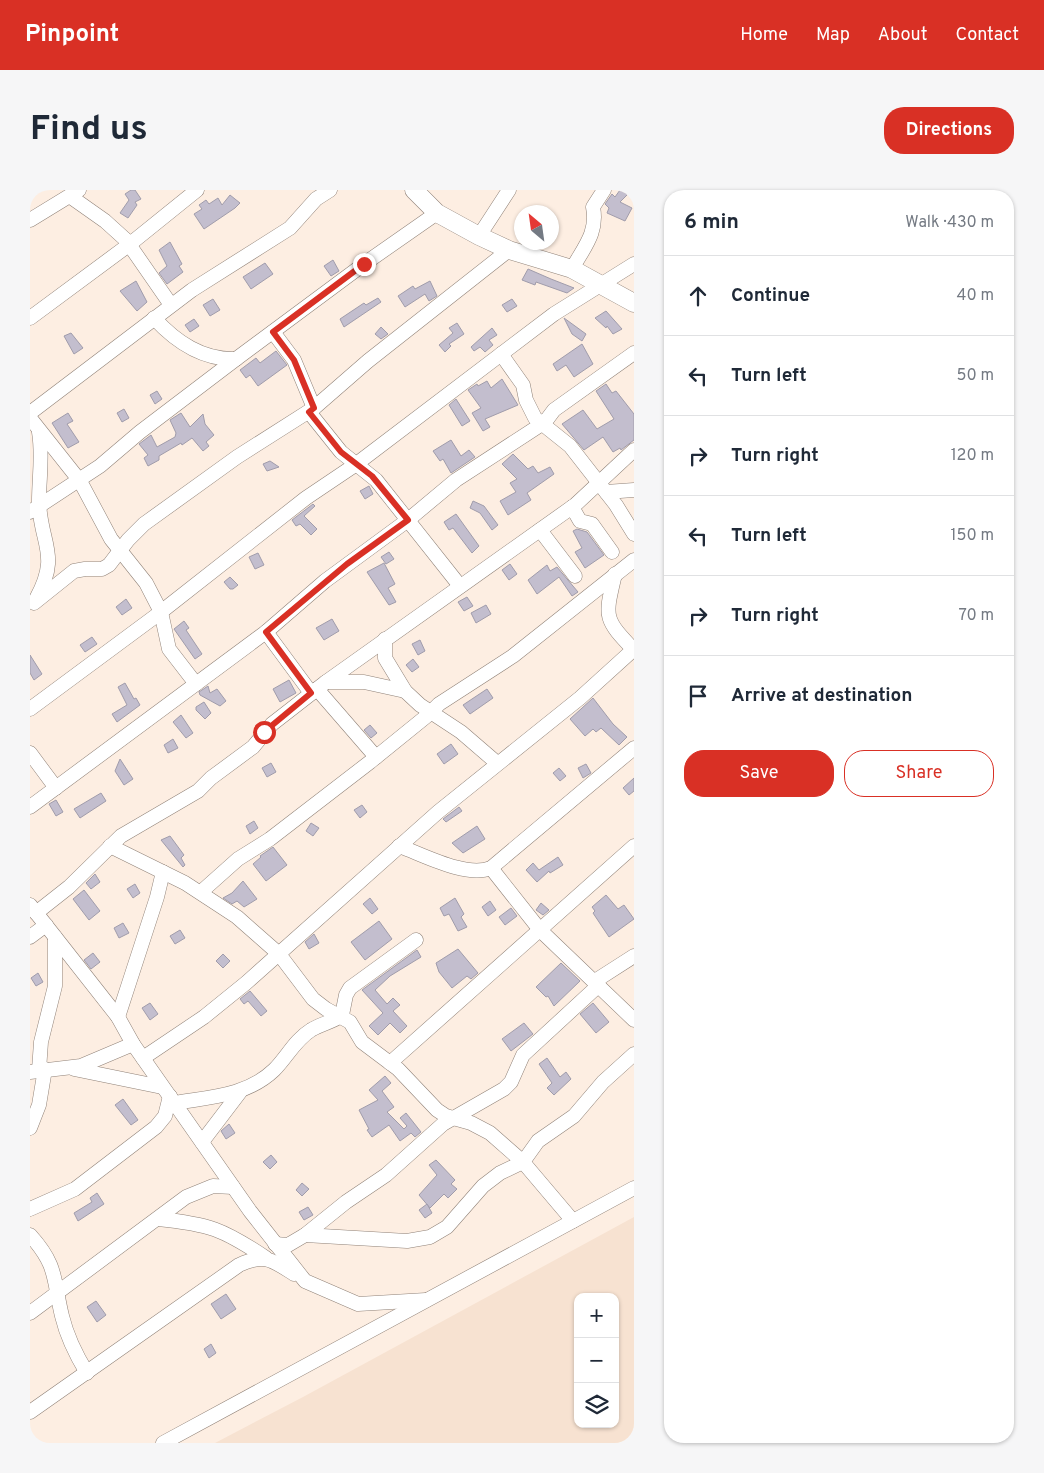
<!DOCTYPE html>
<html lang="en">
<head>
<meta charset="utf-8">
<style>
	body { margin:0; font-family:Overpass,sans-serif; background:#f6f6f7; color:#1f2937 }
	.controls { position:absolute; right:15px; bottom:15px; display:grid; overflow:hidden; border-radius:10px; box-shadow:0 1px 4px #0004 }
	.controls button { width:45px; height:45px; display:grid; place-items:center; padding:0; border:0; border-bottom:1px solid #e0e1e3; background:#fff; color:#1f2937; font:25px sans-serif }
	.compass { position:absolute; left:484px; top:15px; width:45px; height:45px; border-radius:50%; background:#fff; box-shadow:0 1px 4px #0004; rotate:331deg }
	.stop { position:absolute; width:15px; height:15px; margin:-11px; border:4px solid #d93025; border-radius:50%; background:#fff }
	.stop.end { background:#d93025; border-color:#fff; box-shadow:0 1px 5px #0008 }
	.list { margin:0; padding:0; list-style:none }
	h2 { display:flex; justify-content:space-between; align-items:center; height:65px; margin:0; padding:0 20px; font-size:21px }
	h2 small { font-size:16px; font-weight:400; color:#747a83 }
	.list li { display:grid; grid-template-columns:32px 1fr auto; gap:15px; align-items:center; box-sizing:border-box; height:80px; padding:0 20px; border-top:1px solid #e0e1e3 }
	.list b { display:block; font-size:19px; white-space:nowrap }
	.list em { font-size:16px; font-style:normal; color:#747a83 }
	.actions { display:flex; gap:10px; padding:15px 20px }
	.actions a { flex:1; padding:11px 0; border:1px solid #d93025; border-radius:20px; text-align:center; font-size:18px; color:#d93025 }
	.actions .main { background:#d93025; color:#fff }
	.icon { flex:none; width:28px; height:28px; fill:none; stroke:currentColor; stroke-width:2; stroke-linecap:round; stroke-linejoin:round }
	.map { position:relative; flex:none; width:604px; height:1253px; overflow:hidden; border-radius:20px }
	header { display:flex; align-items:center; gap:30px; box-sizing:border-box; height:70px; padding:0 25px; background:#d93025; color:#fff }
	header strong { font-size:24px }
	nav { display:flex; gap:28px; margin-inline-start:auto; font-size:18px }
	.intro { display:flex; align-items:center; justify-content:space-between; box-sizing:border-box; height:120px; padding:0 30px }
	h1 { margin:0; font-size:35px }
	.button { padding:12px 22px; border-radius:20px; background:#d93025; color:#fff; font-size:18px; font-weight:700 }
	main { display:flex; gap:30px; padding:0 30px }
	aside { flex:1; background:#fff; border-radius:20px; box-shadow:0 1px 4px #0004 }
	.map>svg:first-child { display:block }
</style>
</head>
<body>
<header>
<strong>Pinpoint</strong>
<nav><a>Home</a><a>Map</a><a>About</a><a>Contact</a></nav>
</header>
<div class="intro"><h1>Find us</h1><a class="button">Directions</a></div>
<main>
<div class="map">
<svg width="604" height="1253" viewBox="0 0 604 1253">
	<rect width="100%" height="100%" fill="#fdeee2"/>
	<path fill="#f7e2d1" fill-rule="evenodd" d="M604 1027V1253H185L273 1207ZM548 1107H585V1234H548Z"/>
	<g fill="#c3bece" stroke="#a09cab">
		<path d="M101 0H105L111 9 105 12 107 15 98 28 90 23 99 10 95 4Z"/>
		<path d="M590 0H602L590 12 602 18 595 31 577 23 579 18 575 14 582 4 585 7Z"/>
		<path d="M200 5 210 13 205 18 174 39 164 24 172 19 169 15 176 10 179 14 188 8 192 15Z"/>
		<path d="M140 52 152 74 149 76 153 82 137 94 129 83 137 76 129 60Z"/>
		<path d="M303 70 309 81 301 86 294 76Z"/>
		<path d="M235 73 243 84 221 99 213 87Z"/>
		<path d="M498 79 521 89 544 98 537 103 506 92 505 95 492 90Z"/>
		<path d="M106 91 117 112 107 121 90 101Z"/>
		<path d="M400 91 407 106 399 111 395 104 375 117 368 106 383 96 385 99Z"/>
		<path d="M348 108 351 112 314 137 310 129 334 113 336 115Z"/>
		<path d="M183 109 190 120 180 126 173 115Z"/>
		<path d="M482 109 487 116 477 122 472 115Z"/>
		<path d="M576 121 592 139 583 144 577 136 576 138 565 128Z"/>
		<path d="M534 128 556 144 552 151 542 144Z"/>
		<path d="M164 129 169 136 160 142 155 135Z"/>
		<path d="M427 133 434 144 419 154 421 156 415 162 409 155 423 143 419 138Z"/>
		<path d="M351 137 358 144 351 149 345 144Z"/>
		<path d="M462 138 467 145 459 150 463 155 455 162 450 157 444 161 441 157Z"/>
		<path d="M41 143 53 158 44 164 34 146Z"/>
		<path d="M552 154 563 174 544 187 536 175 527 181 523 174Z"/>
		<path d="M246 161 257 175 228 196 220 185 216 188 210 180 226 168 230 173Z"/>
		<path d="M472 189 488 215 455 229 460 237 453 241 442 223 451 218 438 200 447 194 448 196 457 191 461 198Z"/>
		<path d="M576 194 582 203 586 201 604 224V250L591 260 590 258 583 262 573 247 554 260 532 234 553 220 567 239 584 229 566 201Z"/>
		<path d="M127 201 132 209 125 214 120 205Z"/>
		<path d="M426 209 440 231 432 236 419 215Z"/>
		<path d="M94 219 99 228 92 232 87 223Z"/>
		<path d="M38 223 43 231 37 234 49 252 38 258 22 233Z"/>
		<path d="M151 223 160 237 173 224 175 234 184 245 176 252 179 256 173 261 162 248 152 255 151 253 129 266V270L118 276 114 268 118 265 109 254 121 245 127 257 145 247 146 243 140 230Z"/>
		<path d="M421 250 431 266 439 260 445 267 421 283 413 269 410 271 403 261Z"/>
		<path d="M483 264 498 279 503 276 508 283 520 277 524 284 497 303 501 310 478 325 470 311 486 302 480 293 487 289 472 274Z"/>
		<path d="M240 271 249 277 237 281 233 274Z"/>
		<path d="M339 296 343 304 335 309 330 301Z"/>
		<path d="M443 311 454 316 468 335 462 340 450 323 440 318Z"/>
		<path d="M283 314 285 316 274 326 287 339 281 345 270 334 266 336 262 330Z"/>
		<path d="M426 324 449 356 442 363 423 338 419 340 414 332Z"/>
		<path d="M547 339 557 342 574 365 555 378 545 362 552 358 543 341Z"/>
		<path d="M359 362 364 369 356 374 351 367Z"/>
		<path d="M228 363 234 375 225 379 219 367Z"/>
		<path d="M354 373 365 394 358 398 366 412 359 415 337 382Z"/>
		<path d="M480 374 487 384 479 390 472 380Z"/>
		<path d="M517 375 520 381 527 377 548 402 542 406 529 387 507 404 498 390Z"/>
		<path d="M200 387 208 395 203 399H200L194 392Z"/>
		<path d="M437 407 443 416 434 421 428 412Z"/>
		<path d="M96 409 102 418 92 425 86 417Z"/>
		<path d="M456 415 461 424 446 433 441 423Z"/>
		<path d="M302 429 309 441 294 450 286 438Z"/>
		<path d="M154 431 159 438 156 440 172 464 165 469 144 439Z"/>
		<path d="M62 447 67 454 55 462 50 455Z"/>
		<path d="M390 450 395 461 388 465 382 454Z"/>
		<path d="M0 465 12 484 4 490 0 483Z"/>
		<path d="M383 469 389 477 382 482 376 475Z"/>
		<path d="M259 490 266 503 250 512 243 499Z"/>
		<path d="M95 493 104 509 106 508 110 515 87 532 82 524 97 515 88 497Z"/>
		<path d="M178 496 180 503 187 499 196 511 190 516 170 505 169 502Z"/>
		<path d="M457 499 463 508 440 524 433 515Z"/>
		<path d="M563 508 583 534 597 547 589 555 571 538 566 542 563 539 555 546 540 529Z"/>
		<path d="M174 512 181 523 175 529 166 520V517Z"/>
		<path d="M151 525 163 543 156 548 143 532Z"/>
		<path d="M340 535 347 543 341 548 334 540Z"/>
		<path d="M143 549 148 558 138 563 134 555Z"/>
		<path d="M421 554 428 564 414 574 407 564Z"/>
		<path d="M90 569 103 589 94 595 85 581Z"/>
		<path d="M241 573 246 582 237 587 232 578Z"/>
		<path d="M556 574 561 583 553 588 548 578Z"/>
		<path d="M529 578 536 586 530 591 523 583Z"/>
		<path d="M604 588V601L599 605 593 598Z"/>
		<path d="M71 603 76 611 50 628 44 619Z"/>
		<path d="M26 610 33 622 26 626 19 614Z"/>
		<path d="M332 615 337 622 330 628 324 620Z"/>
		<path d="M429 617 432 621 416 632 413 629Z"/>
		<path d="M224 631 228 638 220 644 216 636Z"/>
		<path d="M281 633 289 638 283 646 276 641Z"/>
		<path d="M447 636 455 649 433 663 422 653Z"/>
		<path d="M140 646 154 665 151 668 155 675 153 677 131 650Z"/>
		<path d="M243 657 257 675 236 691 223 674 231 667 230 666Z"/>
		<path d="M528 667 533 675 520 683 519 681 507 692 496 680 503 673 509 680Z"/>
		<path d="M65 684 70 692 61 699 56 693Z"/>
		<path d="M213 691 227 709 214 717 207 711 202 714 193 708 202 703Z"/>
		<path d="M105 694 110 703 103 708 97 699Z"/>
		<path d="M54 700 70 721 59 730 43 709Z"/>
		<path d="M576 705 588 719 594 715 604 729 579 747 563 723 565 721 562 717Z"/>
		<path d="M340 708 348 719 342 724 333 714Z"/>
		<path d="M425 708 434 724 431 727 437 737 428 741 419 724 414 726 410 718Z"/>
		<path d="M460 711 466 720 458 726 452 717Z"/>
		<path d="M511 713 519 720 513 725 506 720Z"/>
		<path d="M481 718 487 726 475 735 469 727Z"/>
		<path d="M349 731 362 749 335 770 321 752Z"/>
		<path d="M93 733 99 743 89 748 84 738Z"/>
		<path d="M150 740 155 748 145 754 140 746Z"/>
		<path d="M284 744 289 753 279 759 275 752Z"/>
		<path d="M428 759 448 783 441 789 437 786 422 798 409 782 406 773Z"/>
		<path d="M387 760 391 767 360 786 345 800 357 814 363 808 370 815 363 821 377 836 370 843 360 833 348 845 339 836 353 823 332 800Z"/>
		<path d="M63 763 70 772 61 779 54 770Z"/>
		<path d="M193 764 200 771 193 778 186 771Z"/>
		<path d="M531 773 550 791 524 816 518 806 516 807 506 797Z"/>
		<path d="M8 783 13 792 6 796 1 788Z"/>
		<path d="M220 801 237 821 231 826 218 811 214 814 210 809Z"/>
		<path d="M120 813 128 824 120 830 112 818Z"/>
		<path d="M563 813 579 832 566 843 550 824Z"/>
		<path d="M494 833 503 844 481 861 472 849Z"/>
		<path d="M517 868 530 887 536 882 541 889 524 905 517 898 522 893 509 874Z"/>
		<path d="M355 886 361 893 352 901 364 917 357 922 374 939 377 936 370 928 376 923 391 942 385 947 381 943 370 951 359 935 342 947 337 940 339 939 329 920 348 910 339 900Z"/>
		<path d="M93 909 108 930 101 935 85 915Z"/>
		<path d="M199 934 205 943 196 949 191 941Z"/>
		<path d="M241 965 247 972 240 979 233 972Z"/>
		<path d="M406 970 425 990 421 994 427 999 418 1008 414 1004 400 1018 389 1005 407 985 399 975Z"/>
		<path d="M272 993 279 999 272 1006 266 1000Z"/>
		<path d="M67 1003 74 1014 48 1031 44 1023 62 1012 60 1008Z"/>
		<path d="M397 1014 402 1023 395 1028 389 1020Z"/>
		<path d="M278 1017 283 1025 274 1030 269 1022Z"/>
		<path d="M196 1104 206 1119 191 1129 181 1114Z"/>
		<path d="M66 1111 76 1125 67 1132 57 1117Z"/>
		<path d="M181 1154 186 1163 179 1168 174 1159Z"/>
	</g>
	<g fill="none" stroke-linecap="round" stroke-linejoin="round">
		<g stroke="#908278" stroke-width="15">
			<g id="minor">
				<path d="M41 7 75 31 96 50 141 115"/>
				<path d="M0 30 49 0"/>
				<path d="M449 46 479 0"/>
				<path d="M542 79C554 57 568 43 563 17L574 0"/>
				<path d="M0 128 100 54 167 0"/>
				<path d="M124 128C146 152 172 170 206 169"/>
				<path d="M243 142 264 170 284 218"/>
				<path d="M471 164 493 195 496 210 505 228 540 256 586 315 604 344"/>
				<path d="M279 222 311 262 346 290 430 396"/>
				<path d="M0 223 162 100 260 38 286 9 300 0"/>
				<path d="M0 228 50 291 81 349 116 393 131 422 139 459 166 494"/>
				<path d="M576 302 604 300"/>
				<path d="M542 317 550 331 562 334 582 362"/>
				<path d="M0 322 70 276 110 242 206 169 334 74 407 23"/>
				<path d="M510 340 545 386"/>
				<path d="M585 384C575 427 573 428 604 460"/>
				<path d="M6 409C31 364 10 354 9 311 9 288 13 266 9 242"/>
				<path d="M4 413 44 381 55 379H72L79 375 98 350 114 334 207 267 284 218 338 171 479 60"/>
				<path d="M236 442 281 503"/>
				<path d="M355 449V468L375 501 390 515 431 542 467 573"/>
				<path d="M296 492H334L375 501"/>
				<path d="M287 499 346 567"/>
				<path d="M0 519 127 425 276 308 325 275 524 124 604 74"/>
				<path d="M0 563 26 598"/>
				<path d="M0 617 236 442 295 391 378 330 426 290 515 232 524 220 604 163"/>
				<path d="M80 656 155 693 207 727 249 764 283 809 296 819 320 832 332 852 368 879 407 920 416 926 441 933 460 943 493 972 543 1031"/>
				<path d="M369 656C394 665 436 688 461 678L604 558"/>
				<path d="M461 678 510 740 604 830"/>
				<path d="M171 702 208 669 240 649 340 572 398 525 409 514 483 466 604 370"/>
				<path d="M0 715 88 827 103 854 220 1021 275 1091 328 1114 396 1110"/>
				<path d="M6 723 39 697 91 646 168 601 181 588 223 557 242 534 296 492 545 315 604 260"/>
				<path d="M0 747 16 735"/>
				<path d="M565 791 604 766"/>
				<path d="M88 827 127 707 133 682"/>
				<path d="M113 868 174 827 216 793 408 622 550 508 604 459"/>
				<path d="M360 873 604 656"/>
				<path d="M44 879 132 897"/>
				<path d="M9 880 11 852 25 796V747"/>
				<path d="M0 882 51 876 103 854"/>
				<path d="M145 913C180 907 217 906 244 880 257 867 265 850 281 840 290 834 303 832 312 825L316 805 320 798 386 750"/>
				<path d="M0 938 9 915 15 879"/>
				<path d="M172 952 210 902"/>
				<path d="M0 1019 45 999 126 937 135 926 140 906"/>
				<path d="M128 1029C179 1034 193 1039 236 1068"/>
				<path d="M0 1045C28 1076 23 1089 32 1126 37 1147 46 1165 57 1183"/>
				<path d="M275 1045 377 1051 400 1047 417 1037 453 996 470 983 493 972 508 951 544 926 573 892 604 864"/>
				<path d="M245 1054 258 1055 275 1045 316 1012 356 985 413 934 474 899 481 892 493 865 569 795"/>
				<path d="M0 1123 156 1007 183 996 203 997"/>
				<path d="M0 1222 209 1075C235 1063 242 1070 264 1084"/>
				<path d="M133 1253 604 998"/>
			</g>
		</g>
		<g stroke="#908278" stroke-width="19">
			<path id="major" d="M384 0 407 23 449 46 479 60 542 79 604 113"/>
		</g>
		<use href="#minor" stroke="#fff" stroke-width="14"/>
		<use href="#major" stroke="#fff" stroke-width="18"/>
	</g>
	<g fill="none" stroke-linecap="round" stroke-linejoin="round">
		<path stroke="#d93025" stroke-width="6" d="M234 542 281 503 236 442 317 374 378 330 342 286 311 262 279 222 284 218 264 170 243 142 334 74"/>
	</g>
</svg>
<div class="controls">
<button>+</button>
<button>−</button>
<button><svg class="icon" aria-label="layers" viewBox="0 0 24 24"><path d="M12 4l9 5-9 5-9-5zM3 14l9 5 9-5"/></svg></button>
</div>
<svg class="compass" viewBox="-18 -18 36 36"><path d="M0-13l5 13h-10z" fill="#e53935"/><path d="M0 13l5-13h-10z" fill="#747a83"/></svg>
<div class="stop" style="left:234px;top:542px"></div>
<div class="stop end" style="left:334px;top:74px"></div>
</div>
<aside>
<h2>6 min<small>Walk · 430 m</small></h2>
<ul class="list">
<li><svg class="icon" aria-label="ahead" viewBox="0 0 24 24"><path d="M12 20V5M6 11l6-6 6 6"/></svg><div><b>Continue</b></div><em>40 m</em></li>
<li><svg class="icon" aria-label="left" viewBox="0 0 24 24"><path d="M17 20v-9H6M10 6l-5 5 5 5"/></svg><div><b>Turn left</b></div><em>50 m</em></li>
<li><svg class="icon" aria-label="right" viewBox="0 0 24 24"><path d="M7 20v-9h11M14 6l5 5-5 5"/></svg><div><b>Turn right</b></div><em>120 m</em></li>
<li><svg class="icon" aria-label="left" viewBox="0 0 24 24"><path d="M17 20v-9H6M10 6l-5 5 5 5"/></svg><div><b>Turn left</b></div><em>150 m</em></li>
<li><svg class="icon" aria-label="right" viewBox="0 0 24 24"><path d="M7 20v-9h11M14 6l5 5-5 5"/></svg><div><b>Turn right</b></div><em>70 m</em></li>
<li><svg class="icon" aria-label="arrive" viewBox="0 0 24 24"><path d="M6 21V4h12l-3 4 3 4H6"/></svg><div><b>Arrive at destination</b></div></li>
</ul>
<div class="actions"><a class="main">Save</a><a>Share</a></div>
</aside>
</main>
</body>
</html>
